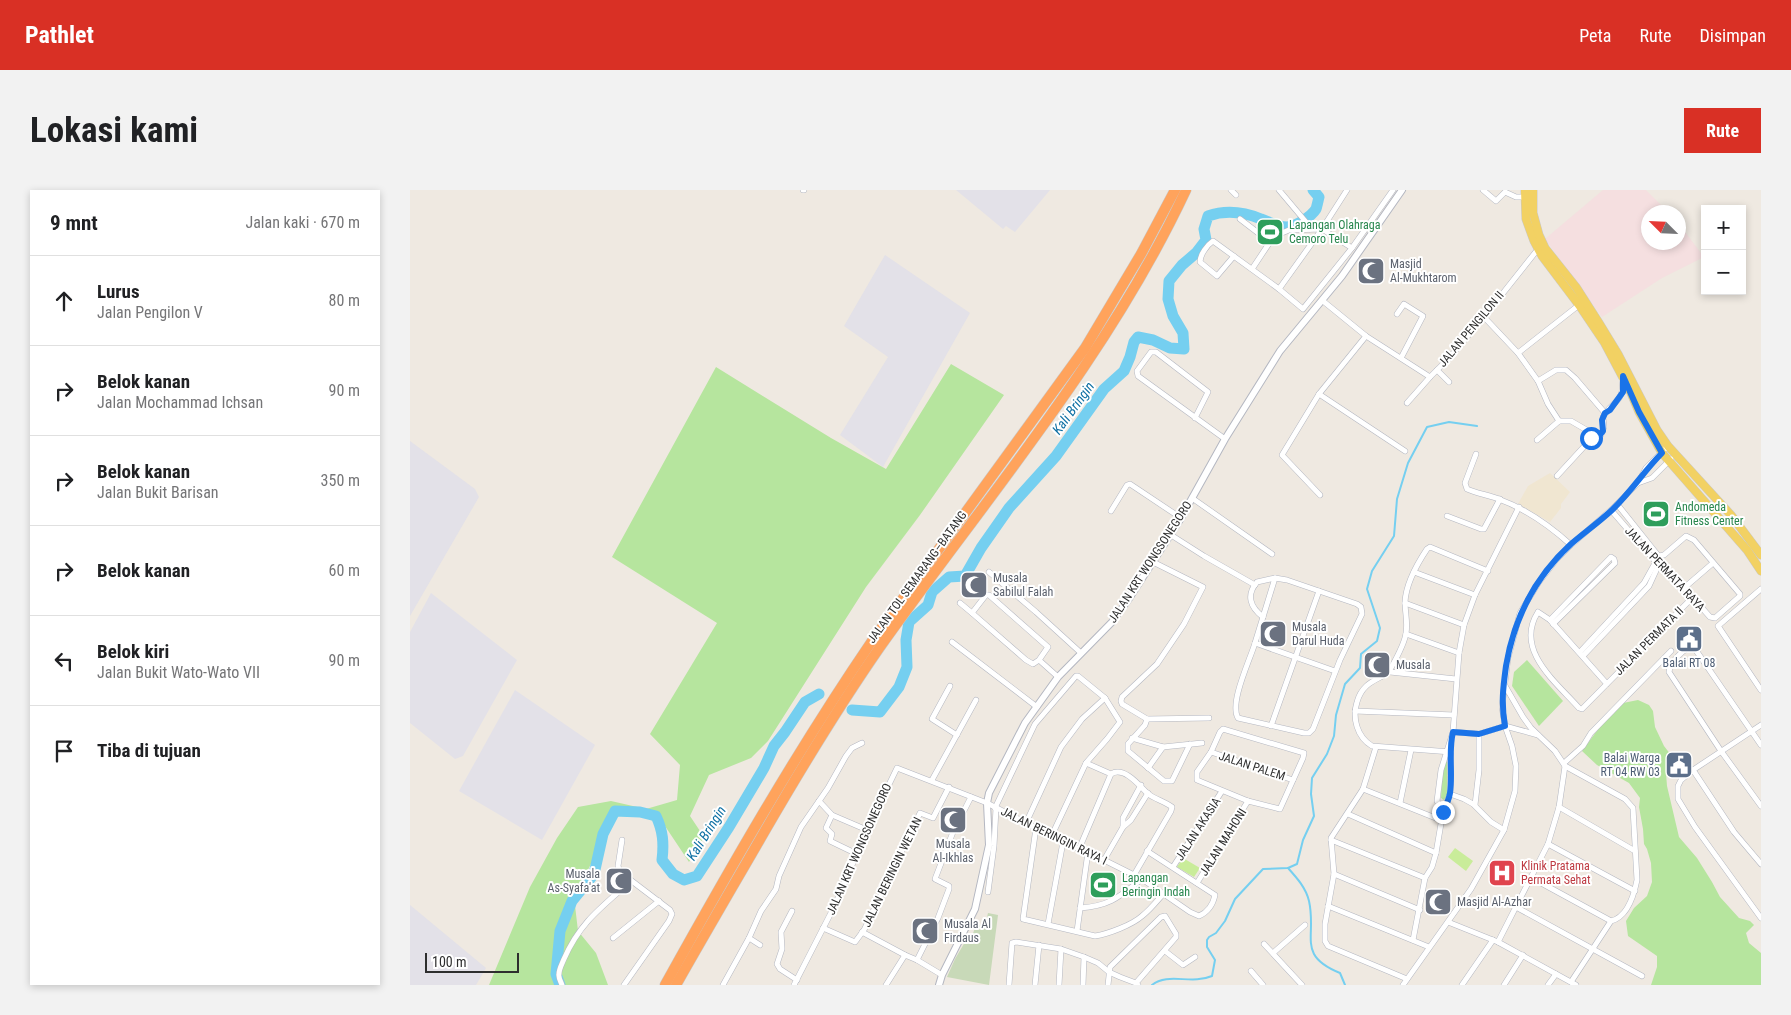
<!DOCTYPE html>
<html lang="id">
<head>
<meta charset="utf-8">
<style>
	body { margin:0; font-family:"Roboto Condensed",sans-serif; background:#f2f2f2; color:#202124 }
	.controls { position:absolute; right:15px; top:15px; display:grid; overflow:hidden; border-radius:0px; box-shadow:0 2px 8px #0003 }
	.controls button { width:45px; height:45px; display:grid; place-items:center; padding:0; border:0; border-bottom:1px solid #e0e0e0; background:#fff; color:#202124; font:25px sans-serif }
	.compass { position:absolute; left:1231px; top:15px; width:45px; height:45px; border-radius:50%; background:#fff; box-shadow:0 2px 8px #0003; rotate:294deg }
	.scale { position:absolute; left:15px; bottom:12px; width:94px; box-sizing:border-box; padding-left:5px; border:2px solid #2e2e2e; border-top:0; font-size:14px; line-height:18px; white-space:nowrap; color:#2e2e2e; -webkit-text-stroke:4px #fff; paint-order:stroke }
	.stop { position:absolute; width:15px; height:15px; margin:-11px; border:4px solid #1a73e8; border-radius:50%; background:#fff }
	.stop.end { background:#1a73e8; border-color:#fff; box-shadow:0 1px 5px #0008 }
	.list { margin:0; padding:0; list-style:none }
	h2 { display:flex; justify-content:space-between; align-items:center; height:65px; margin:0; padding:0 20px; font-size:21px }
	h2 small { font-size:16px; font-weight:400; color:#757577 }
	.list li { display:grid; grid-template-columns:32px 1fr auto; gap:15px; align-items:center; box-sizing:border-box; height:90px; padding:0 20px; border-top:1px solid #e0e0e0 }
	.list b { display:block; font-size:19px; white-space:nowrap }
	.list p { margin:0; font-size:16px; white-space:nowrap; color:#757577 }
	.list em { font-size:16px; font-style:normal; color:#757577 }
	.icon { flex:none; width:28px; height:28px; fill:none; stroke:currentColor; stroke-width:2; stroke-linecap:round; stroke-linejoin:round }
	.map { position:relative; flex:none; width:1351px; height:795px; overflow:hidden; border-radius:0px }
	header { display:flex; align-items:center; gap:30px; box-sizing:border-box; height:70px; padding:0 25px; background:#d93025; color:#fff }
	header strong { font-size:24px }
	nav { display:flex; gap:28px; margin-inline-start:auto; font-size:18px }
	.intro { display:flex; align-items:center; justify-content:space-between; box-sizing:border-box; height:120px; padding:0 30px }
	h1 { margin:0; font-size:35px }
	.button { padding:12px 22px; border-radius:0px; background:#d93025; color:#fff; font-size:18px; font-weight:700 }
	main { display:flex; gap:30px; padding:0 30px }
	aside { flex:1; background:#fff; border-radius:0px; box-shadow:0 2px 8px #0003 }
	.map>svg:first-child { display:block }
</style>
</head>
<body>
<header>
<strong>Pathlet</strong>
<nav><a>Peta</a><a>Rute</a><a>Disimpan</a></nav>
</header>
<div class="intro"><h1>Lokasi kami</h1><a class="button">Rute</a></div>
<main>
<aside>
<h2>9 mnt<small>Jalan kaki · 670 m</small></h2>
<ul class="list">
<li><svg class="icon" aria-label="ahead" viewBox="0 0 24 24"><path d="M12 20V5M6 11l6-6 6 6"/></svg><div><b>Lurus</b><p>Jalan Pengilon V</p></div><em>80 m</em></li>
<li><svg class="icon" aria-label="right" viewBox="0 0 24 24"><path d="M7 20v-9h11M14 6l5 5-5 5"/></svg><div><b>Belok kanan</b><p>Jalan Mochammad Ichsan</p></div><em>90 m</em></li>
<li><svg class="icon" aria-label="right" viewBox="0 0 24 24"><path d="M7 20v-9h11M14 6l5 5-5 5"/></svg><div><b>Belok kanan</b><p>Jalan Bukit Barisan</p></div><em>350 m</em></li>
<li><svg class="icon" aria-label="right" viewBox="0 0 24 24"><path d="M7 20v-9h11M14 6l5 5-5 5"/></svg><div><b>Belok kanan</b></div><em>60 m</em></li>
<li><svg class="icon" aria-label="left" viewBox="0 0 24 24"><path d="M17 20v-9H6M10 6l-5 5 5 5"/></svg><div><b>Belok kiri</b><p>Jalan Bukit Wato-Wato VII</p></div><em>90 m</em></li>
<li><svg class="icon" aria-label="arrive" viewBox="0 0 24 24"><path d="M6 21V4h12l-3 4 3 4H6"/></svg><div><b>Tiba di tujuan</b></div></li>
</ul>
</aside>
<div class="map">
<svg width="1351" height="795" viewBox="0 0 1351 795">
	<rect width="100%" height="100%" fill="#efe9e1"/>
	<g fill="#e3e1e8">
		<path d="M546 0H640L605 42 596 36 593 39Z"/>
		<path d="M475 65 560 123 473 277 430 245 478 167 434 136Z"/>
		<path d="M0 251 65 299 69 307 0 426Z"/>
		<path d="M21 403 107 470 53 566 45 569 0 533V442Z"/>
		<path d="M105 500 185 555 132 650 49 601Z"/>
		<path d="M0 715 76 778 66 795H0Z"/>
	</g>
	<path fill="#f0e6d1" d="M1140 283 1160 302 1151 314V318L1140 332 1108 314 1118 296Z"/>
	<path fill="#f5dfe0" d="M1193 0H1236L1258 22H1238V52H1268L1269 34 1294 67 1252 88 1192 127 1135 49Z"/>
	<g fill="#b6e59e">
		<path d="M541 174 594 205 510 325 456 397 358 551 341 568 299 585 280 626 294 647 279 672 255 636 234 627 209 626 203 628 194 638 184 668 164 707 168 741 186 763 198 795H79L120 697 147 648 168 617 201 611 236 619 267 610 270 575 240 544 307 433 202 367 306 177 421 248 476 279Z"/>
		<path d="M1117 470 1153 511 1129 536 1102 496 1104 482Z"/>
		<path d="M1228 510 1239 515 1243 521 1245 537 1254 556 1264 569 1256 583 1257 596 1269 647 1287 668 1302 692 1310 707 1329 728 1340 731 1344 735 1336 743 1339 753 1351 763V795H1241L1247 777V766L1218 746 1216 731 1224 718 1237 706 1242 692 1241 673 1237 659 1234 654 1233 639 1229 617 1230 608 1219 593 1187 575 1172 561 1192 534 1213 513Z"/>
		<path d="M1035 572H1037L1038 603 1034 610 1031 608 1032 579Z"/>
	</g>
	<path fill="#c8d9b8" d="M578 723 588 725 579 795 537 787 545 769 555 752H560L566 735 575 736Z"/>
	<g fill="#c9ec9a">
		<path d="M1045 658 1063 671 1056 681 1038 667Z"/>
		<path d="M773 668 790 678 784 687 767 677Z"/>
		<path d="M688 686 703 695 697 704 683 695Z"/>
	</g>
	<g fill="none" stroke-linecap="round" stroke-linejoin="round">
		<g stroke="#75cff0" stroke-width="2">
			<path d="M878 678C887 688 896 698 899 711 907 747 886 765 930 783L935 795"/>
			<path d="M742 795C758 782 781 795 802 786L805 770 797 757V750L799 747 806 743 815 731 825 709 853 679 878 678 887 674 893 650 904 626 901 604 902 588 917 564 924 546 926 525 935 494 950 478 951 464 967 451 970 438 957 399 962 381 984 346 987 309 998 273 1017 237 1039 232 1067 236"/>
		</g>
		<g stroke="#75cff0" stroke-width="11">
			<path d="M442 520 470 522 489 497 497 477 496 450 499 432 518 415 522 402 539 387 555 386 571 358 599 318 646 266 694 199 714 181 720 167 724 152 728 147 743 150 760 158 774 159 773 143 763 126 758 109 759 91 772 75 786 63 796 50 794 39 798 26C815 20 834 22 851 29 859 32 868 37 877 37 886 36 901 27 906 19 907 16 908 11 909 7L903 0"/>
			<path d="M150 795 146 784 150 741 162 711 184 684 193 644 205 621 230 622 246 626C253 641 254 653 252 670L263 684 274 690 287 686 319 637 354 578 364 556 375 542 395 512 409 504"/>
		</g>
		<g stroke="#b4b7c1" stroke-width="6">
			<g id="minor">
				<path d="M393 0H394"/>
				<path d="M821 0 826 5"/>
				<path d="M869 0 896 32 900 39"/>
				<path d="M1073 0 1086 11 1095 2 1106 7H1114"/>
				<path d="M830 29 860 52"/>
				<path d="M824 66 807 86 790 72C790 65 797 55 803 51L869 99 893 119 942 58 983 0"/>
				<path d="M842 79 860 52 872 43 879 40 912 39 942 58"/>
				<path d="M869 99 912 39 937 0"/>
				<path d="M913 111 956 146 1020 187 1039 168 1074 127 1128 59"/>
				<path d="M987 124 994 114 1013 126 991 168"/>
				<path d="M1074 127 1108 163 1128 191 1138 214 1149 231"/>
				<path d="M1108 163 1169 115"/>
				<path d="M1027 180 1039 192"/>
				<path d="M1128 191 1146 180H1156L1165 188 1195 223"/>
				<path d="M909 204 995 261"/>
				<path d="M997 213 1020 187"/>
				<path d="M785 228 798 202 746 162H741L727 181 728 186 815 249"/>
				<path d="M1149 231H1161L1187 246"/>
				<path d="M1127 250 1149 231"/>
				<path d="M1066 264 1055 293 1057 299C1068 304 1080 305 1091 310 1118 320 1140 336 1161 355"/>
				<path d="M1147 286 1181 249 1191 245 1194 237 1193 227C1200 212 1215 213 1212 191"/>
				<path d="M1228 293 1242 288 1261 269"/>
				<path d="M910 305 872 265 909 204 956 146"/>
				<path d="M782 308 862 364"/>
				<path d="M1207 314 1251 369"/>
				<path d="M701 321 717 295 720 294 771 328"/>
				<path d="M1037 326 1071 339H1074L1090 309"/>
				<path d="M761 345 794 366 845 395"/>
				<path d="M743 372 793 397 774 434 747 474 712 507 711 511 712 514 737 529 735 535 718 554V561L754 591H762L780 554"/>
				<path d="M579 382 626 422 671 463"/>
				<path d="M1004 382 1065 405"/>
				<path d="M865 388 845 453 925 481"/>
				<path d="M1274 398 1303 373"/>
				<path d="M1351 399 1308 436 1351 500"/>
				<path d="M550 413 562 423"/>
				<path d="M995 413 1054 435"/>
				<path d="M1140 430 1201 367 1204 369 1205 373 1143 434"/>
				<path d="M996 444 1049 463"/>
				<path d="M542 452 627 517"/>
				<path d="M845 453C840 470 819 513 828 528L894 543H899L903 539 930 470 952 424 951 417 947 414 877 390 865 388 847 392C836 405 840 417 853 427"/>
				<path d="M1170 462 1234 393 1249 366 1254 365 1276 346 1284 350 1330 404V406L1305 428 1300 427 1255 376 1245 371 1201 320"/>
				<path d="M1173 466 1239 396 1250 372"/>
				<path d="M629 470 638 457 579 405H576L562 423 616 470 623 474 629 470 648 487"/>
				<path d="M980 482 1046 489"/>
				<path d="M1094 494 1113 527 1121 538 1145 561 1155 576 1215 609 1223 618 1227 690C1224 705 1218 727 1201 731L1161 792"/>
				<path d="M1197 494 1140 430 1128 422C1104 460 1146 492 1169 518L1172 519 1282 408"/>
				<path d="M540 496 522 529 547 545"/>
				<path d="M945 521 1044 525"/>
				<path d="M737 529 799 528"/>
				<path d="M1351 535 1283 580 1324 642 1351 674"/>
				<path d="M861 536 909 401"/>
				<path d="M813 539 894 563 893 568 870 619 838 611 787 590V582L801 562 810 542Z"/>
				<path d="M1043 542 1069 544 1095 536 1128 545"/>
				<path d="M722 548 753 557 792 553"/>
				<path d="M1351 555 1283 456C1274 458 1260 472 1259 482L1311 561 1351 616"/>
				<path d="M966 557 953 599 921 648 924 684 915 734V751L918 756 997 789"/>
				<path d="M801 562 883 590"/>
				<path d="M1041 562 962 556C947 547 942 528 947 512 954 487 976 490 981 478 986 469 995 452 996 443 998 433 995 422 995 412 996 393 1007 374 1017 359L1020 357 1078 381"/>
				<path d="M676 573 701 584C714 576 729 595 737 603 744 609 754 611 762 617L761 621 724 685"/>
				<path d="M1154 573 1173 556 1181 543 1261 461"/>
				<path d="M738 578 753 557"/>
				<path d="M1283 580 1271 590 1268 596V609L1285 637 1351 728"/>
				<path d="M522 590 566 510"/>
				<path d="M953 599 1033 631"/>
				<path d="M1040 604 1054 609 1063 614 1081 632 1094 640"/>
				<path d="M409 611 422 625"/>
				<path d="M990 613 1001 560"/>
				<path d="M1065 615 1069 580V544"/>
				<path d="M1149 617 1225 661"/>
				<path d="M585 618 625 534 666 486H668L695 508 710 532 697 549 676 573 642 645"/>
				<path d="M1033 622 1027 611 1031 580 1043 542 1049 463 1054 435 1065 405 1109 317"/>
				<path d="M938 624 1026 663"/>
				<path d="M616 633 651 557 672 529 695 508"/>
				<path d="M713 637V628L731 595"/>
				<path d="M626 638 613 729 685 746C698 744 722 735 732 726 740 720 747 711 754 703"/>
				<path d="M212 650 208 676 210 682 260 720 262 724 259 731 214 795"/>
				<path d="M921 650 1015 688"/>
				<path d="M1138 654 1225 701"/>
				<path d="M669 659 701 584"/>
				<path d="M447 664 420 651 422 644 416 638 422 625 457 640"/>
				<path d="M694 670 713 637 721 630 738 603"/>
				<path d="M763 677 812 601"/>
				<path d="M924 684 1010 720"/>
				<path d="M1122 688 1201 731"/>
				<path d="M787 693 838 611"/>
				<path d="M578 702 584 656 586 618"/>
				<path d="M918 716 1019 757"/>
				<path d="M1106 717 1232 786"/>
				<path d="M670 718C700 716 709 707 732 689"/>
				<path d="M382 721 371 742 372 759 367 774 370 779 387 790"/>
				<path d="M1038 732 1088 752 1166 795"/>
				<path d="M638 734 653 652"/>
				<path d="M413 738 445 752 454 740 469 709 510 623 523 628 539 597"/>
				<path d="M667 741 678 662"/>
				<path d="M452 742 495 765"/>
				<path d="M203 748 249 711"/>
				<path d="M339 748 351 721 366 699 369 686 391 637 418 598 436 566 442 558 452 553"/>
				<path d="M1003 750 1015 688 1022 677 1026 663 1033 622 1040 604 1041 561"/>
				<path d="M1088 752 1138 654 1149 617 1155 576"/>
				<path d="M854 754 892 795"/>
				<path d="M755 761 773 775 785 767"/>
				<path d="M863 763 895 735"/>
				<path d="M507 770 528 728 539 699V696L525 689 543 642 561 607"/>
				<path d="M841 781 853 795"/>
				<path d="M152 795C151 792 148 787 149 784 149 779 152 774 154 769 170 732 192 717 221 691"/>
				<path d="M313 795 339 748 350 755"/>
				<path d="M384 795 425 715 457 640 487 578 577 613 653 652 694 670 732 689 780 722 789 726C798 722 803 715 805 705L737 661"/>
				<path d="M476 795 495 765 507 770 532 785"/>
				<path d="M599 795 602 753 606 752 651 759 674 767 688 773 699 782 710 787 726 793"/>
				<path d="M625 795 629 755"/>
				<path d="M649 795 651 759"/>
				<path d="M673 795 674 767"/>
				<path d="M698 795 700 777 751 727 755 726 766 744V747L726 793 728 795"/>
				<path d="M993 795 1061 699 1094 640 1105 601 1106 576 1102 556 1095 536 1092 517 1098 468 1110 423 1129 392 1146 370 1161 355 1201 320 1228 293 1236 278 1258 256"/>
				<path d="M1052 795 1083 750"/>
				<path d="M1094 795 1113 765"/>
				<path d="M1138 795 1146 784"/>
			</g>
		</g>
		<g stroke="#b4b7c1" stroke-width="8">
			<path id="tertiary" d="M529 795 532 785 565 719 579 655 577 613 579 603 615 533 648 487 702 432 718 410 771 328 815 249 870 161 932 86 992 0"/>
		</g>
		<g stroke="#c9c9c9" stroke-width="9">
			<g id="primary">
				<path d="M1115 0 1116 29 1124 51 1132 66 1169 115 1194 152 1221 203 1229 222 1252 263 1337 360 1351 381"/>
				<path d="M1123 0V23L1129 45 1135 58 1166 97 1189 133 1208 164 1247 240 1258 256 1321 325 1351 365"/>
			</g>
		</g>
		<g stroke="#c9c9c9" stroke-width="11">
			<g id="motorway">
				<path d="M255 795C320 678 387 561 462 451L675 158 731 64 765 0"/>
				<path d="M266 795C296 742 326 691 356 639 392 577 429 516 470 457 576 308 698 167 776 0"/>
			</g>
		</g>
		<use href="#minor" stroke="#fff" stroke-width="5"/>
		<use href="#tertiary" stroke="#fff" stroke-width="6"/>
		<use href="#primary" stroke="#f2d163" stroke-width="8"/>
		<use href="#motorway" stroke="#ffa35c" stroke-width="10"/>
	</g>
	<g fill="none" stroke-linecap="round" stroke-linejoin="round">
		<path stroke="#1a73e8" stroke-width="6" d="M1033 622C1036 616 1039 609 1040 603 1043 583 1038 562 1043 542L1069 544 1095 536C1091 513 1093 498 1096 476 1104 428 1125 387 1161 354 1175 342 1189 332 1202 320 1221 302 1234 281 1252 263L1229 222 1213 186V202L1200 220 1195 223 1192 230 1193 241 1188 247 1181 248"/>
	</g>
	<defs>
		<g id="stadium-square" transform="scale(1.4375)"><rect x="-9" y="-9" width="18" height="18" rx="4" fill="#2e9e5b" stroke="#fff"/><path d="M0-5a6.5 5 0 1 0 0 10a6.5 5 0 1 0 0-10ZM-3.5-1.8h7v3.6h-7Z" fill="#fff"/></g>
		<g id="mosque-square" transform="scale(1.4375)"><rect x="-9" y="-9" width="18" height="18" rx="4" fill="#6b7280" stroke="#fff"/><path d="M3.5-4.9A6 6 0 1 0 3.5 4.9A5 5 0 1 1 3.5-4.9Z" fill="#fff"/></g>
		<g id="civic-square" transform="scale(1.4375)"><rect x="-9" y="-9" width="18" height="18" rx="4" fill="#5c6f8a" stroke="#fff"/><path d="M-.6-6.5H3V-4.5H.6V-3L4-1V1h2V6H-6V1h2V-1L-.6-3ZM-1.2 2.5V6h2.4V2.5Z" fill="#fff"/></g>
		<g id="hospital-square" transform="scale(1.4375)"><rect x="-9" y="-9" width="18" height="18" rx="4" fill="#e0444e" stroke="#fff"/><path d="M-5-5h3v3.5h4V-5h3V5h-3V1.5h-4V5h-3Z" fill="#fff"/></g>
	</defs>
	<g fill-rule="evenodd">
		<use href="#stadium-square" x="860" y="42"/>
		<use href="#mosque-square" x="961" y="81"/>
		<use href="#stadium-square" x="1246" y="324"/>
		<use href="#mosque-square" x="564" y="395"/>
		<use href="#mosque-square" x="863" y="444"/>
		<use href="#civic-square" x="1279" y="449"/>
		<use href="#mosque-square" x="967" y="475"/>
		<use href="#civic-square" x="1269" y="575"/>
		<use href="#mosque-square" x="543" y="630"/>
		<use href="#hospital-square" x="1092" y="683"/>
		<use href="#mosque-square" x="209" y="691"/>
		<use href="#stadium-square" x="693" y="695"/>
		<use href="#mosque-square" x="1028" y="712"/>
		<use href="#mosque-square" x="515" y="741"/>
	</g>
	<g text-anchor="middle" stroke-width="4" stroke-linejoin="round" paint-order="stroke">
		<g font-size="12" fill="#27864d" stroke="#fff" text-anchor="start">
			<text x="879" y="39">Lapangan Olahraga<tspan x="879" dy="14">Cemoro Telu</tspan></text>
			<text x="1265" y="321">Andomeda<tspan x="1265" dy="14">Fitness Center</tspan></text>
			<text x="712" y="692">Lapangan<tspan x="712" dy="14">Beringin Indah</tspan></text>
		</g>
		<g font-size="12" fill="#5b616d" stroke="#fff" text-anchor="start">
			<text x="980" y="78">Masjid<tspan x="980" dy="14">Al-Mukhtarom</tspan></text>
			<text x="583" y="392">Musala<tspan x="583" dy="14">Sabilul Falah</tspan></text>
			<text x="882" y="441">Musala<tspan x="882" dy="14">Darul Huda</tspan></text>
			<text x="986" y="479">Musala</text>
			<text x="543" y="658" text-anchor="middle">Musala<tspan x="543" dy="14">Al-Ikhlas</tspan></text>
			<text x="190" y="688" text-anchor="end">Musala<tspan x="190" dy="14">As-Syafa'at</tspan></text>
			<text x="1047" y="716">Masjid Al-Azhar</text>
			<text x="534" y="738">Musala Al<tspan x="534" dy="14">Firdaus</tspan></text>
		</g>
		<g font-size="12" fill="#2e2e2e" stroke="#fff">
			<text transform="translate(1061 139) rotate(-50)" y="4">JALAN PENGILON II</text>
			<text transform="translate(740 372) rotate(-57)" y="4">JALAN KRT WONGSONEGORO</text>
			<text transform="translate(1255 379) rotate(47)" y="4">JALAN PERMATA RAYA</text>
			<text transform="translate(507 387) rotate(-54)" y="4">JALAN TOL SEMARANG–BATANG</text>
			<text transform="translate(1239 451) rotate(-45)" y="4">JALAN PERMATA II</text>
			<text transform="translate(842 576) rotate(18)" y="4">JALAN PALEM</text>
			<text transform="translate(788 639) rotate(-57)" y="4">JALAN AKASIA</text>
			<text transform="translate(644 646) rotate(26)" y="4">JALAN BERINGIN RAYA I</text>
			<text transform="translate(813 652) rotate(-58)" y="4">JALAN MAHONI</text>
			<text transform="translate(449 659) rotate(-66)" y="4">JALAN KRT WONGSONEGORO</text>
			<text transform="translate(482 682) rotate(-64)" y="4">JALAN BERINGIN WETAN</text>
		</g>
		<g font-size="12" fill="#4e5e75" stroke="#fff">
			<text x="1279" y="477">Balai RT 08</text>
			<text x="1250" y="572" text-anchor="end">Balai Warga<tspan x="1250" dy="14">RT 04 RW 03</tspan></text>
		</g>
		<g font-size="12" fill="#be3a42" stroke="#fff" text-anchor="start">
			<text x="1111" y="680">Klinik Pratama<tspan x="1111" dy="14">Permata Sehat</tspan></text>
		</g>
		<g font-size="14" font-style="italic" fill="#0d6fa3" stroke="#fff">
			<text transform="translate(663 218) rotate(-54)" y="5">Kali Bringin</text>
			<text transform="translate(296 643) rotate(-58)" y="5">Kali Bringin</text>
		</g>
	</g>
</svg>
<div class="controls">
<button>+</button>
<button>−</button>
</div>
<svg class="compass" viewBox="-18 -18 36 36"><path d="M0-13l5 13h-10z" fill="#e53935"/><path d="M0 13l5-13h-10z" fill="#757577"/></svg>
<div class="scale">100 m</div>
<div class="stop" style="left:1181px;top:248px"></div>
<div class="stop end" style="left:1033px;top:622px"></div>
</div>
</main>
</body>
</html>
